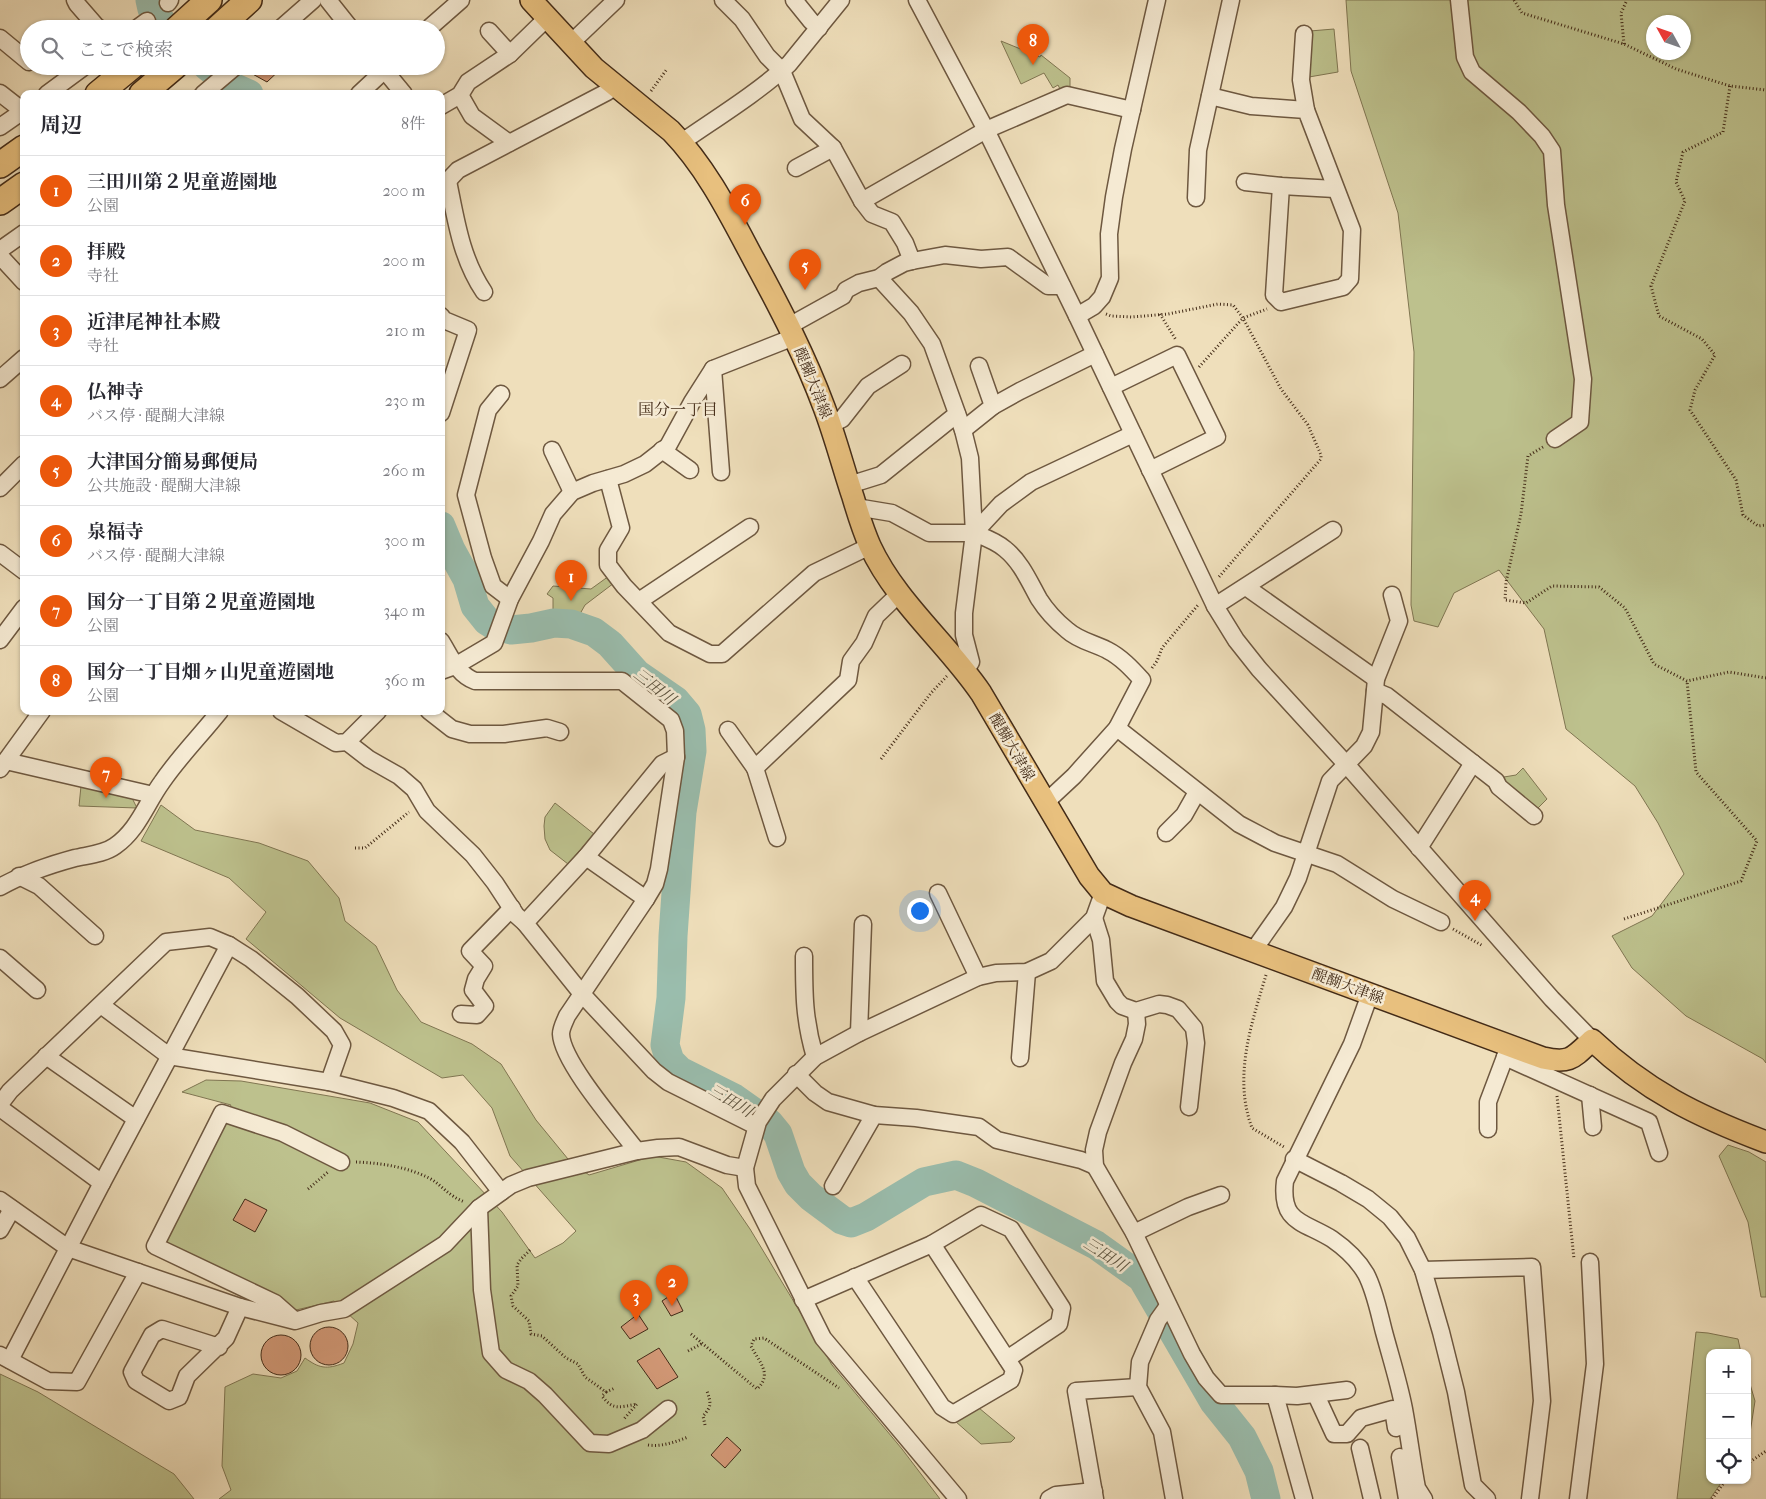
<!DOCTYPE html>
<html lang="ja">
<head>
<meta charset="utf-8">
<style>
	body { margin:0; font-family:"IM FELL French Canon","Noto Serif JP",serif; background:#f2f2f3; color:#2b2b33 }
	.controls { position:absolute; right:15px; bottom:15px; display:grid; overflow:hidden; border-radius:10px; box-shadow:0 1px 4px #0004 }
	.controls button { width:45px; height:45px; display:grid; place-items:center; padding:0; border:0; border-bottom:1px solid #e1e1e2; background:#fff; color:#2b2b33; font:25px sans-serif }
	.compass { position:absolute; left:1646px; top:15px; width:45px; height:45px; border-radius:50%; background:#fff; box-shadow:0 1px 4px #0004; rotate:310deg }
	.you { position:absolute; left:919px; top:910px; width:18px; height:18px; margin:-12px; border:4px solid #fff; border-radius:50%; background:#1a73e8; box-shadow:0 0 0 8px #1a73e833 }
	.badge { display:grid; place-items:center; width:32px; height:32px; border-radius:50%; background:#ea580c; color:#fff; font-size:16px; font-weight:700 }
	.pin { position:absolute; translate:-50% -41px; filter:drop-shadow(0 1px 2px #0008) }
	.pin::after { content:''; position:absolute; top:26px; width:18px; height:15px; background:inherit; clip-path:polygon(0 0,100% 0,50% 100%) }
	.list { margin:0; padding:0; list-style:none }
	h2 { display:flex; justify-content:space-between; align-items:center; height:65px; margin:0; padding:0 20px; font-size:21px }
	h2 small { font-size:16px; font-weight:400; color:#7c7c81 }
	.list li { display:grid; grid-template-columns:32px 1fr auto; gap:15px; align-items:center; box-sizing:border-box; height:70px; padding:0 20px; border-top:1px solid #e1e1e2 }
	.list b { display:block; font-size:19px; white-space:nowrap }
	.list p { margin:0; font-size:16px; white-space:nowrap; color:#7c7c81 }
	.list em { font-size:16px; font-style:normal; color:#7c7c81 }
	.icon { flex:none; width:28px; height:28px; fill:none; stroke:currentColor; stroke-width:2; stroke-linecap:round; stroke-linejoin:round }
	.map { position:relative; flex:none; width:1766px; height:1499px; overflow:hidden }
	.search { position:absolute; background:#fff; box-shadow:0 1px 4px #0004; left:20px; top:20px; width:425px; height:55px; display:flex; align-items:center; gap:12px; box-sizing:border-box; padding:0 18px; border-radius:28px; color:#7c7c81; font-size:19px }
	.panel { position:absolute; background:#fff; box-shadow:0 1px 4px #0004; left:20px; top:90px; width:425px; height:625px; border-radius:10px }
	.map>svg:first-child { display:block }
</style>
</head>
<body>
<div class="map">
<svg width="1766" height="1499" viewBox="0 0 1766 1499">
	<rect width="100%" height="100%" fill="#efdfbb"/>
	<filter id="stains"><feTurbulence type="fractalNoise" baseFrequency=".004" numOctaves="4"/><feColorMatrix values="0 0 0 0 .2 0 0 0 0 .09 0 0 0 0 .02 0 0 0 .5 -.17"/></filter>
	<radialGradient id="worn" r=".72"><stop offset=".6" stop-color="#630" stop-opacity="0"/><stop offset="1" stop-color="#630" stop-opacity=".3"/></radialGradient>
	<g fill="#bdc18d" stroke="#807652" fill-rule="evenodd">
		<path d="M1346 0H1766V1063L1763 1059 1686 1016 1632 968 1612 936 1652 916 1684 874 1658 823 1635 786 1566 729 1544 629 1499 570 1454 593 1438 627 1414 621 1411 605 1414 352 1398 213 1351 71ZM1654 22H1684V52H1654Z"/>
		<path d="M1334 29 1338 72 1309 77 1310 31Z"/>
		<path d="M1001 41 1040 57 1041 55 1070 78V88L1061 91 1058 85 1053 88 1044 73 1021 84Z"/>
		<path d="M609 576 614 583 585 605 576 621 553 614V598L547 594 553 586 591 589Z"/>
		<path d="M1523 768 1547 799 1534 812 1502 783 1504 777 1516 775Z"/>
		<path d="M81 786 131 796 137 808 79 806Z"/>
		<path d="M555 803 594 834 568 864 550 850 545 839 544 826 545 817Z"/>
		<path d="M161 805 195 830 259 843 308 861 339 898 345 921 376 946 397 990 421 1022 472 1044 501 1064 536 1120 568 1159 589 1175 653 1156 686 1162 722 1188 750 1229 832 1365 902 1449 940 1499H219L231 1490 222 1466 225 1387 253 1374 281 1378 297 1371 305 1358C319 1368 326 1370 344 1363L353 1344 358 1323 334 1301 296 1310 261 1288 166 1242 231 1105 182 1092 206 1080 241 1081 370 1103 418 1122 502 1212 535 1258 563 1243 576 1231 510 1156 492 1108 463 1075 442 1078 340 1018 246 939 266 912 229 878 141 841Z"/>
		<path d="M1728 1145 1749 1152 1766 1162V1297H1761L1748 1222 1719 1156Z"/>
		<path d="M1696 1332 1708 1333 1738 1339 1741 1353H1710V1480H1723L1710 1499H1677Z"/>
		<path d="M0 1374 38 1392 174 1474 194 1499H0Z"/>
		<path d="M1747 1374 1755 1401 1747 1452Z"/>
		<path d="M979 1408 1015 1438 1011 1442 981 1444 955 1421Z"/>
	</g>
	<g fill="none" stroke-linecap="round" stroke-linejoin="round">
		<g stroke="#9abdad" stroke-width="29">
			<path d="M150 0 152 9 167 29"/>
			<path d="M207 66 233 87 249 94"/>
			<path d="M441 526 451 550 467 579 475 606 487 621 495 626 511 630 531 628 554 623 571 624 594 632 610 644 637 674 676 701 687 714 691 730 692 751 682 812 678 864 673 936 671 998 665 1045 670 1061 680 1071 734 1098 769 1123 778 1134 791 1172 798 1184 811 1197 842 1220 851 1223 866 1217 924 1182 956 1175 976 1183 1096 1245 1142 1278 1214 1402 1242 1437 1259 1471 1266 1499"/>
		</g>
	</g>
	<g fill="#d29876" stroke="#432b17">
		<path d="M257 66H284L267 82 249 72Z"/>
		<path d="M245 1199 267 1210 255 1232 233 1220Z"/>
		<path d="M674 1293 683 1311 671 1316 662 1301Z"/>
		<path d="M638 1314 648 1329 630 1339 621 1327Z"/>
		<circle cx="329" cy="1346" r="19"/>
		<circle cx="281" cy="1355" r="20"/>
		<path d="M659 1348 678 1377 657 1389 637 1361Z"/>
		<path d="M727 1437 741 1450 725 1468 711 1455Z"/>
	</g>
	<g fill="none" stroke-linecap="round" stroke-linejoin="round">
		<g stroke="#6e5840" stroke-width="19">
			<g id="minor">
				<path d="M75 0 77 4 97 27 101 29"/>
				<path d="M328 0 351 29"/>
				<path d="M723 0 742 19 767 56 782 71 802 119 833 148 862 201 872 214 892 222 905 243 912 261"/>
				<path d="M794 0 811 21 819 28"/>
				<path d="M917 0 986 130 1077 316 1215 606 1236 640 1259 669 1346 764 1552 999 1592 1040"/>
				<path d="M1459 0 1465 57 1472 72 1519 112 1542 136 1552 151 1556 205 1583 379 1580 422 1555 439"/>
				<path d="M168 3 170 0"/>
				<path d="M136 29 147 21"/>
				<path d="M280 29 313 0"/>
				<path d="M428 29 461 0"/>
				<path d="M489 31 510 54"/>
				<path d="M1304 34 1301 80 1306 110"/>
				<path d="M0 38 29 62"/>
				<path d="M571 43 616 0"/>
				<path d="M381 66 404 94"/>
				<path d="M0 93 23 111 0 127"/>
				<path d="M47 94 85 66"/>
				<path d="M203 94 236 66"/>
				<path d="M359 94 389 66"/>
				<path d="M460 95 472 116 509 143"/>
				<path d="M1210 96 1251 106 1306 110 1352 230 1350 279 1343 287 1281 302 1274 295 1281 186"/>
				<path d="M441 106 460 95 468 82 510 54 547 18"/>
				<path d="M682 142C718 117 756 94 789 64L841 0"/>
				<path d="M796 168 833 148"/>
				<path d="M448 181C456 220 461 258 484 292"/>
				<path d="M1245 182 1281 186 1335 189"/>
				<path d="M441 188 458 170 607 92 613 83"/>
				<path d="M1196 198 1198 150 1231 0"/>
				<path d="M862 201 986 130 1067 95 1132 110"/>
				<path d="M0 250 24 233"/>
				<path d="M0 256 24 282"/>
				<path d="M879 278 911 313 932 344 963 430 970 458 974 533 964 613V635L971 662 966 670"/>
				<path d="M441 316 444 320 468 330 441 413"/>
				<path d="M1077 316 1094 306 1102 297 1110 278 1109 234 1114 197 1123 149 1157 0"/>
				<path d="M789 326 843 296 846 290 859 283 879 278 887 272 904 263 912 261 945 255 981 259 1008 257 1048 286H1062"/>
				<path d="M713 369 721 472"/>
				<path d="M0 379 24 358"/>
				<path d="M1111 387 1177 355 1217 437 1150 470"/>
				<path d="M501 394 488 410 466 495 483 558 493 586 510 599"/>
				<path d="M993 406 1020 391 1095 354"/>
				<path d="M830 425 842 419 868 386 902 364"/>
				<path d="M963 430 993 406 979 366"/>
				<path d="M552 450 572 492"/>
				<path d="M662 450 690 470"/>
				<path d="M608 479 621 528 608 550V565L624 586 669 633 710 654H722L814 573 870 546"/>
				<path d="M849 485 881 475 957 414"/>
				<path d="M0 488 24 464"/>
				<path d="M856 507 892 513 929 533H974L1001 504 1031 482 1133 434"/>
				<path d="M974 533C984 537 996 541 1005 549 1021 562 1029 581 1039 599 1046 610 1056 621 1067 630 1079 641 1094 643 1107 650 1121 657 1132 669 1142 680L1117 728 1074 776 1045 803"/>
				<path d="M0 553 24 571"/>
				<path d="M1246 587 1376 679"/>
				<path d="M639 601 750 527"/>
				<path d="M1215 606 1333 530"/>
				<path d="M0 640 24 608"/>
				<path d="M441 641C451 657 457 674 475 681H622L671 720 675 731 676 757 659 869 655 884 646 899 567 1016C565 1021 561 1028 561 1034 562 1062 618 1126 637 1151"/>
				<path d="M441 671 455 666 494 643 510 599 541 541 553 514 572 492 593 483 624 474 645 464 668 446 692 402 713 369 794 337"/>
				<path d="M1375 691 1387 696 1496 781 1499 787 1534 816"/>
				<path d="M281 711 336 743 347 742 378 711"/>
				<path d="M429 711 452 729 470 734H504L547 728 560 732"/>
				<path d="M1117 728 1239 824 1275 843 1337 864 1393 899 1441 922"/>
				<path d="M728 730 755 768 848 680 851 661 864 643 876 616 900 593"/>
				<path d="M347 742 369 759 399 776 414 789 427 811 473 855 495 883 516 915 525 923"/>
				<path d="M676 757 662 764 586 857 525 923 582 994 654 1071 668 1082 756 1126"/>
				<path d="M6 761 153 795"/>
				<path d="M755 768 777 838"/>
				<path d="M0 769 42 711"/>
				<path d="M1166 833 1184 815 1197 792"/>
				<path d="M1419 848 1473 763"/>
				<path d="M586 857 646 899"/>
				<path d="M19 876 39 886 95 936"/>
				<path d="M0 887C23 874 49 865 75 858 88 855 104 854 115 846 138 830 146 804 162 782 179 757 201 735 220 711"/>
				<path d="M938 893 978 977"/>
				<path d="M1094 918 1101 940 1105 981 1117 1001 1122 1006 1136 1011 1159 1004 1167 1005 1178 1009 1194 1028 1196 1043 1189 1107"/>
				<path d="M1253 951 1284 907 1298 878 1330 781 1364 746 1371 732 1376 679 1399 621 1392 595"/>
				<path d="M804 956C804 993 804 1020 815 1057"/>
				<path d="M0 958 37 990"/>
				<path d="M1370 994 1352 1044 1285 1181C1280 1223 1303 1221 1332 1239 1345 1248 1358 1260 1366 1274 1375 1291 1379 1313 1384 1332 1391 1358 1399 1383 1404 1409 1409 1436 1412 1462 1417 1488L1424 1499"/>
				<path d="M101 1005 169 1056 329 1082 393 1098 429 1111 462 1142 501 1192"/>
				<path d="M1136 1011 1137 1024 1134 1039 1123 1063 1098 1132 1094 1150 1095 1166 1134 1233 1192 1354 1206 1378 1221 1395H1275L1297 1396 1347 1390"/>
				<path d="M461 1014 477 1015 485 1006 473 990 476 979 484 966 470 951 512 908"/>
				<path d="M859 1033 863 924"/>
				<path d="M1509 1046 1505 1057 1649 1122 1659 1153"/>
				<path d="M46 1056 136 1119"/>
				<path d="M1020 1058 1027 972"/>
				<path d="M796 1074 815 1093 828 1102 874 1115 916 1118 979 1127 997 1140 1081 1160 1095 1166"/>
				<path d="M1590 1095 1593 1127"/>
				<path d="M0 1104 10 1091 166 942 210 937 229 945 251 959 297 996 334 1031 342 1045 329 1082"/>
				<path d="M0 1108 102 1183"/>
				<path d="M1488 1129V1102L1505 1057"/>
				<path d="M1294 1159 1341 1183 1368 1199 1390 1217 1407 1238 1423 1270 1441 1332 1456 1392 1473 1485 1487 1499"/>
				<path d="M833 1186 874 1115"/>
				<path d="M0 1200 68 1248 240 1307 295 1321 321 1313 344 1309 445 1244 479 1208 511 1185 528 1178 637 1151 658 1148 679 1147 727 1165 745 1168"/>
				<path d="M479 1208 482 1290 491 1353 506 1370 529 1381 545 1395 590 1443 609 1444 642 1430 668 1409"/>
				<path d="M0 1230 12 1209"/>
				<path d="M1134 1233 1188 1207 1221 1195"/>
				<path d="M1423 1270 1532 1267 1542 1401 1530 1499"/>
				<path d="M855 1277 942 1407 953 1414 1011 1380 1014 1370 932 1244"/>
				<path d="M803 1300 932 1244 981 1215 1011 1229 1062 1308 1059 1324 1007 1359"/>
				<path d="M1168 1306 1158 1320 1140 1362 1138 1387 1162 1432 1174 1499"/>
				<path d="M292 1318 275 1303 155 1246 222 1113 283 1133 341 1162"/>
				<path d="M219 1347 162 1329 152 1335 132 1372 136 1381 169 1401 179 1397 187 1376 226 1338 240 1307"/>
				<path d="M0 1355 48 1381 77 1382 138 1272"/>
				<path d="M10 1360 102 1183 229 945"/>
				<path d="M1275 1395 1304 1499"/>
				<path d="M1316 1395 1334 1434H1347L1361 1418 1393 1409 1396 1428"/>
				<path d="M1360 1448 1372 1499"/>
				<path d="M1400 1457 1407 1499"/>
				<path d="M958 1499 823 1338 747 1186 745 1168 758 1122 773 1099 815 1057 859 1033 978 977 996 973 1027 972 1051 961 1094 918 1103 893"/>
				<path d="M1049 1499 1056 1495 1094 1491"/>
				<path d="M1095 1499 1076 1391 1138 1387"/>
				<path d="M1578 1499 1595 1364 1590 1262"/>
			</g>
		</g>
		<g stroke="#432b17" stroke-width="24">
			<path id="major" d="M531 0 594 68 671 131C707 168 730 215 754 260 780 308 805 356 824 407 835 436 843 467 853 497 858 514 863 530 870 546 896 602 947 643 981 693L1089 876 1103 893 1131 906 1543 1058C1570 1064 1573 1058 1592 1040 1646 1091 1697 1116 1766 1142"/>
		</g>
		<g stroke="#432b17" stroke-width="28">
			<g id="highway">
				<path d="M177 29 209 0"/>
				<path d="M217 29 249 0"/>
				<path d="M98 94 132 66"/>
				<path d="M142 94 175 66"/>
				<path d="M0 165 24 148"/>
				<path d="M0 202 24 185"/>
			</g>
		</g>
		<g stroke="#432b17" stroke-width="3" stroke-dasharray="1 2.5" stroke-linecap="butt">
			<path d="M1514 0 1522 13 1624 44 1676 69 1730 86 1766 90"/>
			<path d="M1624 44 1621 13 1627 0"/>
			<path d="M1730 86 1723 132 1683 152 1676 182 1685 201 1651 286 1659 316 1702 339 1715 355 1695 390 1690 410 1736 480 1743 515 1758 526 1766 525"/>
			<path d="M651 91 667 69"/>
			<path d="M1106 314 1111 316 1132 317 1168 314 1218 304 1233 305 1243 318 1281 389 1308 425 1321 455V459L1218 578"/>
			<path d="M1160 314 1176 340"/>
			<path d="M1199 367 1243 318 1267 309"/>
			<path d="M1543 447 1528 456 1521 514 1506 582 1505 600 1526 603 1552 586 1599 587 1625 608 1654 664 1687 681 1729 672 1766 678"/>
			<path d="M1152 668 1157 661 1162 648 1198 605"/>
			<path d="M881 759 931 693 947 676"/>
			<path d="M355 848H365L409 812"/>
			<path d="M1624 919 1741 881 1757 841 1696 772 1687 681"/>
			<path d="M1453 929 1483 946"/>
			<path d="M1266 975C1251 1025 1233 1077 1252 1128L1284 1147"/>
			<path d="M1557 1096 1574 1259"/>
			<path d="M356 1162C381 1163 407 1167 429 1178 442 1185 448 1196 465 1202"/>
			<path d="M308 1189 328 1172"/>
			<path d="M530 1250 521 1259 517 1265 518 1286 511 1296 513 1306 529 1321 531 1334 542 1336 566 1358 578 1364 585 1377 606 1392 602 1396C613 1411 620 1407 637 1404L623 1420"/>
			<path d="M691 1334 757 1389C773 1374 759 1362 751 1346L754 1339 764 1338 839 1388"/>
			<path d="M688 1351 703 1343"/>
			<path d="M606 1392 615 1388"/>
			<path d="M705 1425 703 1416C712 1406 711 1403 707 1391"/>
			<path d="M648 1445C662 1447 675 1442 688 1437"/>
			<path d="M1747 1464 1766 1451"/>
			<path d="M1712 1499 1726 1480"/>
		</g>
		<use href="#minor" stroke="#f5ead3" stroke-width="16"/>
		<use href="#major" stroke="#e8c07e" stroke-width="21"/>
		<use href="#highway" stroke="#e8c07e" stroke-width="25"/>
	</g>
	<g text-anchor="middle" stroke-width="5" stroke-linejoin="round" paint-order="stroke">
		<g font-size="15" fill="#432b17" stroke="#f5ead3">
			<text transform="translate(813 383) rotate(68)" y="5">醍醐大津線</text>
			<text transform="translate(1012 747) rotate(60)" y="5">醍醐大津線</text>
			<text transform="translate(1348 986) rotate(20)" y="5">醍醐大津線</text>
		</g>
		<g font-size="16" fill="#432b17" stroke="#f5ead3">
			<text x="678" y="415">国分一丁目</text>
		</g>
		<g font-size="16" font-style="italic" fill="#59503c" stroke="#f5ead3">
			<text transform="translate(655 686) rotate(38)" y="6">三田川</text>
			<text transform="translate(731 1100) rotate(31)" y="6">三田川</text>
			<text transform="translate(1106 1254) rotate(33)" y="6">三田川</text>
		</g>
	</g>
	<rect width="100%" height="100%" filter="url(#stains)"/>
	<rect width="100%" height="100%" fill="url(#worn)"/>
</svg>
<div class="controls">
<button>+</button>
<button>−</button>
<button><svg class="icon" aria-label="locate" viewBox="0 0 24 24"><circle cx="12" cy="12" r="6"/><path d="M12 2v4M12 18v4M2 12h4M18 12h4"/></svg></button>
</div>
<svg class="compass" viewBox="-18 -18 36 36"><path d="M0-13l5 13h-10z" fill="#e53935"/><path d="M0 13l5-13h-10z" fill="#7c7c81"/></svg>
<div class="you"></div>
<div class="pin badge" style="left:571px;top:601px">1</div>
<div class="pin badge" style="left:672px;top:1306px">2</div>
<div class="pin badge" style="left:636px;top:1321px">3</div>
<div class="pin badge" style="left:1475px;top:921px">4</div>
<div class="pin badge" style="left:805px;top:290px">5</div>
<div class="pin badge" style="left:745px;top:225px">6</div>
<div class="pin badge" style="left:106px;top:798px">7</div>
<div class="pin badge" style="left:1033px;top:65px">8</div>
<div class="search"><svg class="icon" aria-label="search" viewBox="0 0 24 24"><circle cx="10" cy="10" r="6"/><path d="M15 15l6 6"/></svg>ここで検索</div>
<section class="panel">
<h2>周辺<small>8件</small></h2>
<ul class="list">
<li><span class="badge">1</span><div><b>三田川第２児童遊園地</b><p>公園</p></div><em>200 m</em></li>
<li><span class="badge">2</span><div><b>拝殿</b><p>寺社</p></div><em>200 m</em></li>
<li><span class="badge">3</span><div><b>近津尾神社本殿</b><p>寺社</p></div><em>210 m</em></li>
<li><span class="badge">4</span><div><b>仏神寺</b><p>バス停 · 醍醐大津線</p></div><em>230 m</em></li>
<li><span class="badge">5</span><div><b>大津国分簡易郵便局</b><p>公共施設 · 醍醐大津線</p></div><em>260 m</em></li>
<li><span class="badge">6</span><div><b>泉福寺</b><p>バス停 · 醍醐大津線</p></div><em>300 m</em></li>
<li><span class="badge">7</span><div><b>国分一丁目第２児童遊園地</b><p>公園</p></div><em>340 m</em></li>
<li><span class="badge">8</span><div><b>国分一丁目畑ヶ山児童遊園地</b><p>公園</p></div><em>360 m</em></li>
</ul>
</section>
</div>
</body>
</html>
